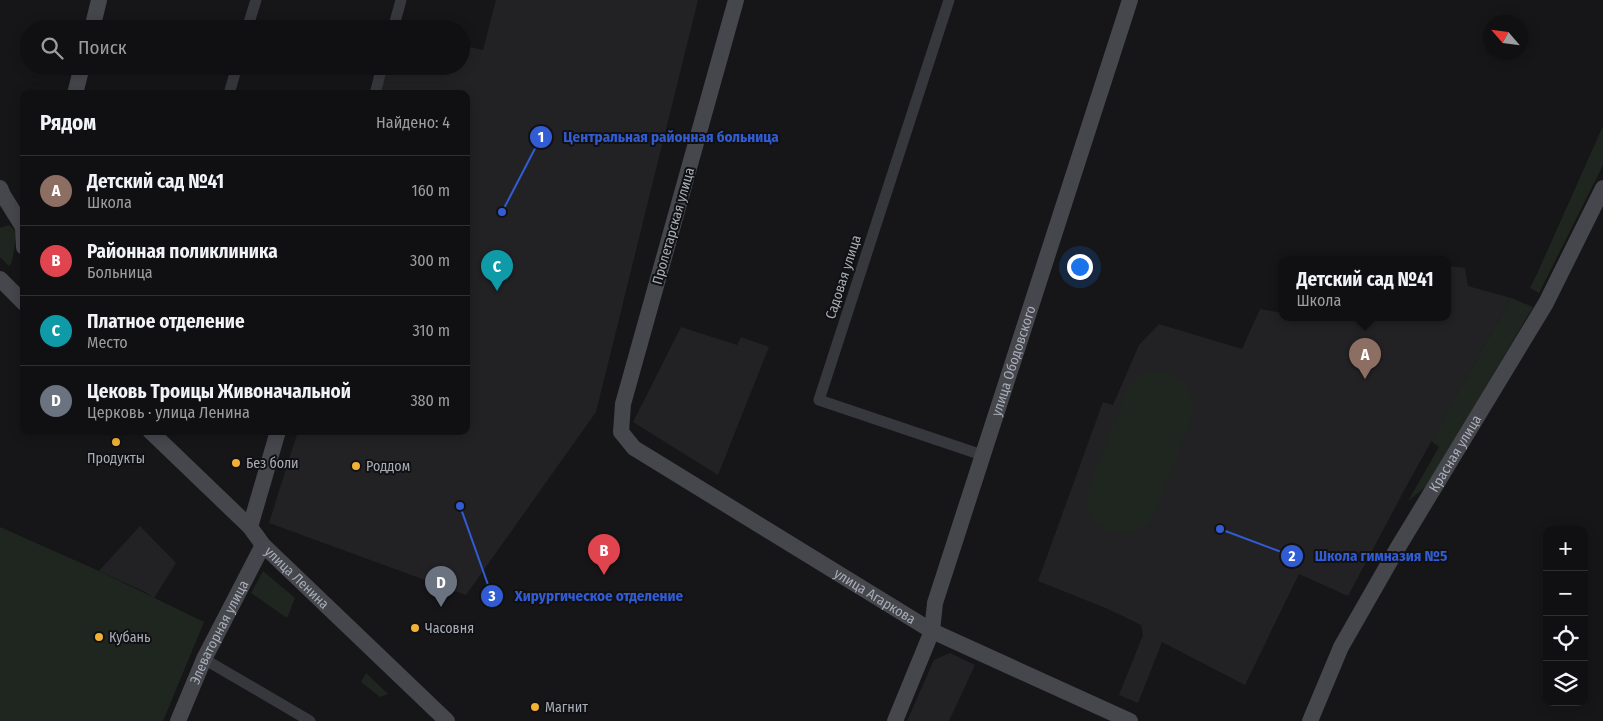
<!DOCTYPE html>
<html lang="ru">
<head>
<meta charset="utf-8">
<style>
	body { margin:0; font-family:"Fira Sans Condensed",sans-serif; background:#1e1e20; color:#f1f3f6 }
	.controls { position:absolute; right:15px; bottom:15px; display:grid; overflow:hidden; border-radius:10px; box-shadow:0 2px 12px #0003 }
	.controls button { width:45px; height:45px; display:grid; place-items:center; padding:0; border:0; border-bottom:1px solid #303032; background:#101012; color:#f1f3f6; font:25px sans-serif }
	.compass { position:absolute; left:1483px; top:15px; width:45px; height:45px; border-radius:50%; background:#101012; box-shadow:0 2px 12px #0003; rotate:298deg }
	.you { position:absolute; left:1079px; top:266px; width:18px; height:18px; margin:-12px; border:4px solid #fff; border-radius:50%; background:#1a73e8; box-shadow:0 0 0 8px #1a73e833 }
	.badge { display:grid; place-items:center; width:32px; height:32px; border-radius:50%; background:#db2777; color:#fff; font-size:16px; font-weight:700 }
	.pin { position:absolute; translate:-50% -41px; filter:drop-shadow(0 1px 2px #0008) }
	.pin::after { content:''; position:absolute; top:26px; width:18px; height:15px; background:inherit; clip-path:polygon(0 0,100% 0,50% 100%) }
	.popup { position:absolute; left:1279px; top:256px; width:172px; height:65px; box-sizing:border-box; display:grid; place-content:center; border-radius:10px; background:#101012; filter:drop-shadow(0 1px 4px #0005); font-size:16px; white-space:nowrap; color:#9c9d9f }
	.popup b { font-size:19px; color:#f1f3f6 }
	.popup::after { content:''; position:absolute; left:50%; top:100%; margin-left:-10px; border:10px solid transparent; border-top-color:#101012 }
	.list { margin:0; padding:0; list-style:none }
	h2 { display:flex; justify-content:space-between; align-items:center; height:65px; margin:0; padding:0 20px; font-size:21px }
	h2 small { font-size:16px; font-weight:400; color:#9c9d9f }
	.list li { display:grid; grid-template-columns:32px 1fr auto; gap:15px; align-items:center; box-sizing:border-box; height:70px; padding:0 20px; border-top:1px solid #303032 }
	.list b { display:block; font-size:19px; white-space:nowrap }
	.list p { margin:0; font-size:16px; white-space:nowrap; color:#9c9d9f }
	.list em { font-size:16px; font-style:normal; color:#9c9d9f }
	.icon { flex:none; width:28px; height:28px; fill:none; stroke:currentColor; stroke-width:2; stroke-linecap:round; stroke-linejoin:round }
	.map { position:relative; flex:none; width:1603px; height:721px; overflow:hidden }
	.search { position:absolute; background:#101012; box-shadow:0 2px 12px #0003; left:20px; top:20px; width:450px; height:55px; display:flex; align-items:center; gap:12px; box-sizing:border-box; padding:0 18px; border-radius:28px; color:#9c9d9f; font-size:19px }
	.panel { position:absolute; background:#101012; box-shadow:0 2px 12px #0003; left:20px; top:90px; width:450px; height:345px; border-radius:10px }
	.map>svg:first-child { display:block }
</style>
</head>
<body>
<div class="map">
<svg width="1603" height="721" viewBox="0 0 1603 721">
	<rect width="100%" height="100%" fill="#161618"/>
	<g fill="#222225">
		<path d="M496 0H698L596 412 466 595 269 523 298 431H466V94H380L387 66H461V45L483 50Z"/>
		<path d="M1448 266 1465 268 1468 286 1511 298 1407 485 1348 596 1299 574 1245 685 1162 642 1138 703 1119 695 1143 635 1141 625 1108 609 1038 581 1103 402 1113 405 1139 345 1159 324 1242 349 1260 309 1282 313V318H1448Z"/>
		<path d="M681 327 737 345 741 337 769 347 718 475 633 422Z"/>
		<path d="M140 526 176 563 154 598 145 592 99 571Z"/>
		<path d="M950 653 975 665 949 721H907L934 660Z"/>
	</g>
	<g fill="#1e261f">
		<path d="M1603 126V165L1539 293 1530 288 1537 274Z"/>
		<path d="M9 225 17 232 12 262 9 266 0 257V228Z"/>
		<path d="M1511 298 1533 307 1427 486 1408 501 1439 447 1431 441Z"/>
		<path d="M1152 372C1177 371 1196 389 1193 414L1153 518C1129 549 1082 531 1087 492L1128 388 1140 376Z"/>
		<path d="M0 527 99 571 204 622 163 721H0Z"/>
		<path d="M263 571 295 598 287 618 251 593Z"/>
		<path d="M366 673 388 694 380 697 361 682Z"/>
	</g>
	<g fill="none" stroke-linecap="round" stroke-linejoin="round">
		<g stroke="#37383d" stroke-width="11">
			<path d="M949 0 819 400 982 455"/>
			<path d="M247 29 256 0"/>
			<path d="M393 29 401 0"/>
			<path d="M229 94 237 66"/>
			<path d="M375 94 382 66"/>
			<path d="M204 659 310 721"/>
		</g>
		<g stroke="#45474d" stroke-width="16">
			<path id="s1" d="M736 0 623 404 621 432 634 448 932 631 1130 721"/>
			<path d="M92 29 99 0"/>
			<path d="M75 94 82 66"/>
			<path d="M0 188 3 195 23 227 24 247"/>
			<path d="M0 279 24 303"/>
			<path id="s2" d="M150 431 250 527 263 545 447 721"/>
			<path d="M250 527 278 431"/>
			<path id="s3" d="M178 721 204 659 263 545"/>
			<path id="s4" d="M895 721 932 631 935 603 1130 0"/>
			<path id="s5" d="M1310 721 1341 647 1397 549 1546 303 1603 188"/>
		</g>
	</g>
	<g fill="#f2b134" stroke="#111113" stroke-width="2">
		<circle cx="116" cy="442" r="5"/>
		<circle cx="236" cy="463" r="5"/>
		<circle cx="356" cy="466" r="5"/>
		<circle cx="415" cy="628" r="5"/>
		<circle cx="99" cy="637" r="5"/>
		<circle cx="535" cy="707" r="5"/>
	</g>
	<g text-anchor="middle" stroke-width="4" stroke-linejoin="round" paint-order="stroke">
		<g font-size="14" fill="#a8adb8" stroke="#111113">
			<text transform="translate(673 226) rotate(-74)" y="5">Пролетарская улица</text>
			<text transform="translate(843 277) rotate(-72)" y="5">Садовая улица</text>
			<text dy="5" stroke="none"><textPath href="#s4" startOffset="380">улица Ободовского</textPath></text>
			<text dy="5" stroke="none"><textPath href="#s5" startOffset="305">Красная улица</textPath></text>
			<text dy="5" stroke="none"><textPath href="#s2" startOffset="208">улица Ленина</textPath></text>
			<text dy="5" stroke="none"><textPath href="#s1" startOffset="751">улица Агаркова</textPath></text>
			<text dy="5" stroke="none"><textPath href="#s3" startOffset="98">Элеваторная улица</textPath></text>
		</g>
		<g font-size="14" fill="#a8adb8" stroke="#111113" text-anchor="start">
			<text x="116" y="463" text-anchor="middle">Продукты</text>
			<text x="246" y="468">Без боли</text>
			<text x="366" y="471">Роддом</text>
			<text x="425" y="633">Часовня</text>
			<text x="109" y="642">Кубань</text>
			<text x="545" y="712">Магнит</text>
		</g>
	</g>
	<path fill="none" stroke="#325cd3" stroke-width="2" d="M502 212L541 137M1220 529L1292 556M460 506L492 596"/>
	<g fill="#325cd3" stroke="#111113" stroke-width="2">
		<circle cx="502" cy="212" r="5"/>
		<circle cx="1220" cy="529" r="5"/>
		<circle cx="460" cy="506" r="5"/>
		<circle cx="541" cy="137" r="12"/>
		<circle cx="1292" cy="556" r="12"/>
		<circle cx="492" cy="596" r="12"/>
	</g>
	<g font-size="15" text-anchor="middle" font-weight="bold" fill="#fff">
		<text x="541" y="142">1</text>
		<text x="1292" y="561">2</text>
		<text x="492" y="601">3</text>
	</g>
	<g font-size="15" text-anchor="middle" font-weight="bold" fill="#325cd3" stroke="#111113" stroke-width="4" stroke-linejoin="round" paint-order="stroke">
		<text x="671" y="142">Центральная районная больница</text>
		<text x="1381" y="561">Школа гимназия №5</text>
		<text x="599" y="601">Хирургическое отделение</text>
	</g>
</svg>
<div class="controls">
<button>+</button>
<button>−</button>
<button><svg class="icon" aria-label="locate" viewBox="0 0 24 24"><circle cx="12" cy="12" r="6"/><path d="M12 2v4M12 18v4M2 12h4M18 12h4"/></svg></button>
<button><svg class="icon" aria-label="layers" viewBox="0 0 24 24"><path d="M12 4l9 5-9 5-9-5zM3 14l9 5 9-5"/></svg></button>
</div>
<svg class="compass" viewBox="-18 -18 36 36"><path d="M0-13l5 13h-10z" fill="#e53935"/><path d="M0 13l5-13h-10z" fill="#9c9d9f"/></svg>
<div class="you"></div>
<div class="pin badge" style="left:1365px;top:379px;background:#8d6e63">A</div>
<div class="popup"><b>Детский сад №41</b>Школа</div>
<div class="pin badge" style="left:604px;top:575px;background:#e0444e">B</div>
<div class="pin badge" style="left:497px;top:291px;background:#0f9aa8">C</div>
<div class="pin badge" style="left:441px;top:607px;background:#6b7280">D</div>
<div class="search"><svg class="icon" aria-label="search" viewBox="0 0 24 24"><circle cx="10" cy="10" r="6"/><path d="M15 15l6 6"/></svg>Поиск</div>
<section class="panel">
<h2>Рядом<small>Найдено: 4</small></h2>
<ul class="list">
<li><span class="badge" style="background:#8d6e63">A</span><div><b>Детский сад №41</b><p>Школа</p></div><em>160 m</em></li>
<li><span class="badge" style="background:#e0444e">B</span><div><b>Районная поликлиника</b><p>Больница</p></div><em>300 m</em></li>
<li><span class="badge" style="background:#0f9aa8">C</span><div><b>Платное отделение</b><p>Место</p></div><em>310 m</em></li>
<li><span class="badge" style="background:#6b7280">D</span><div><b>Цековь Троицы Живоначальной</b><p>Церковь · улица Ленина</p></div><em>380 m</em></li>
</ul>
</section>
</div>
</body>
</html>
